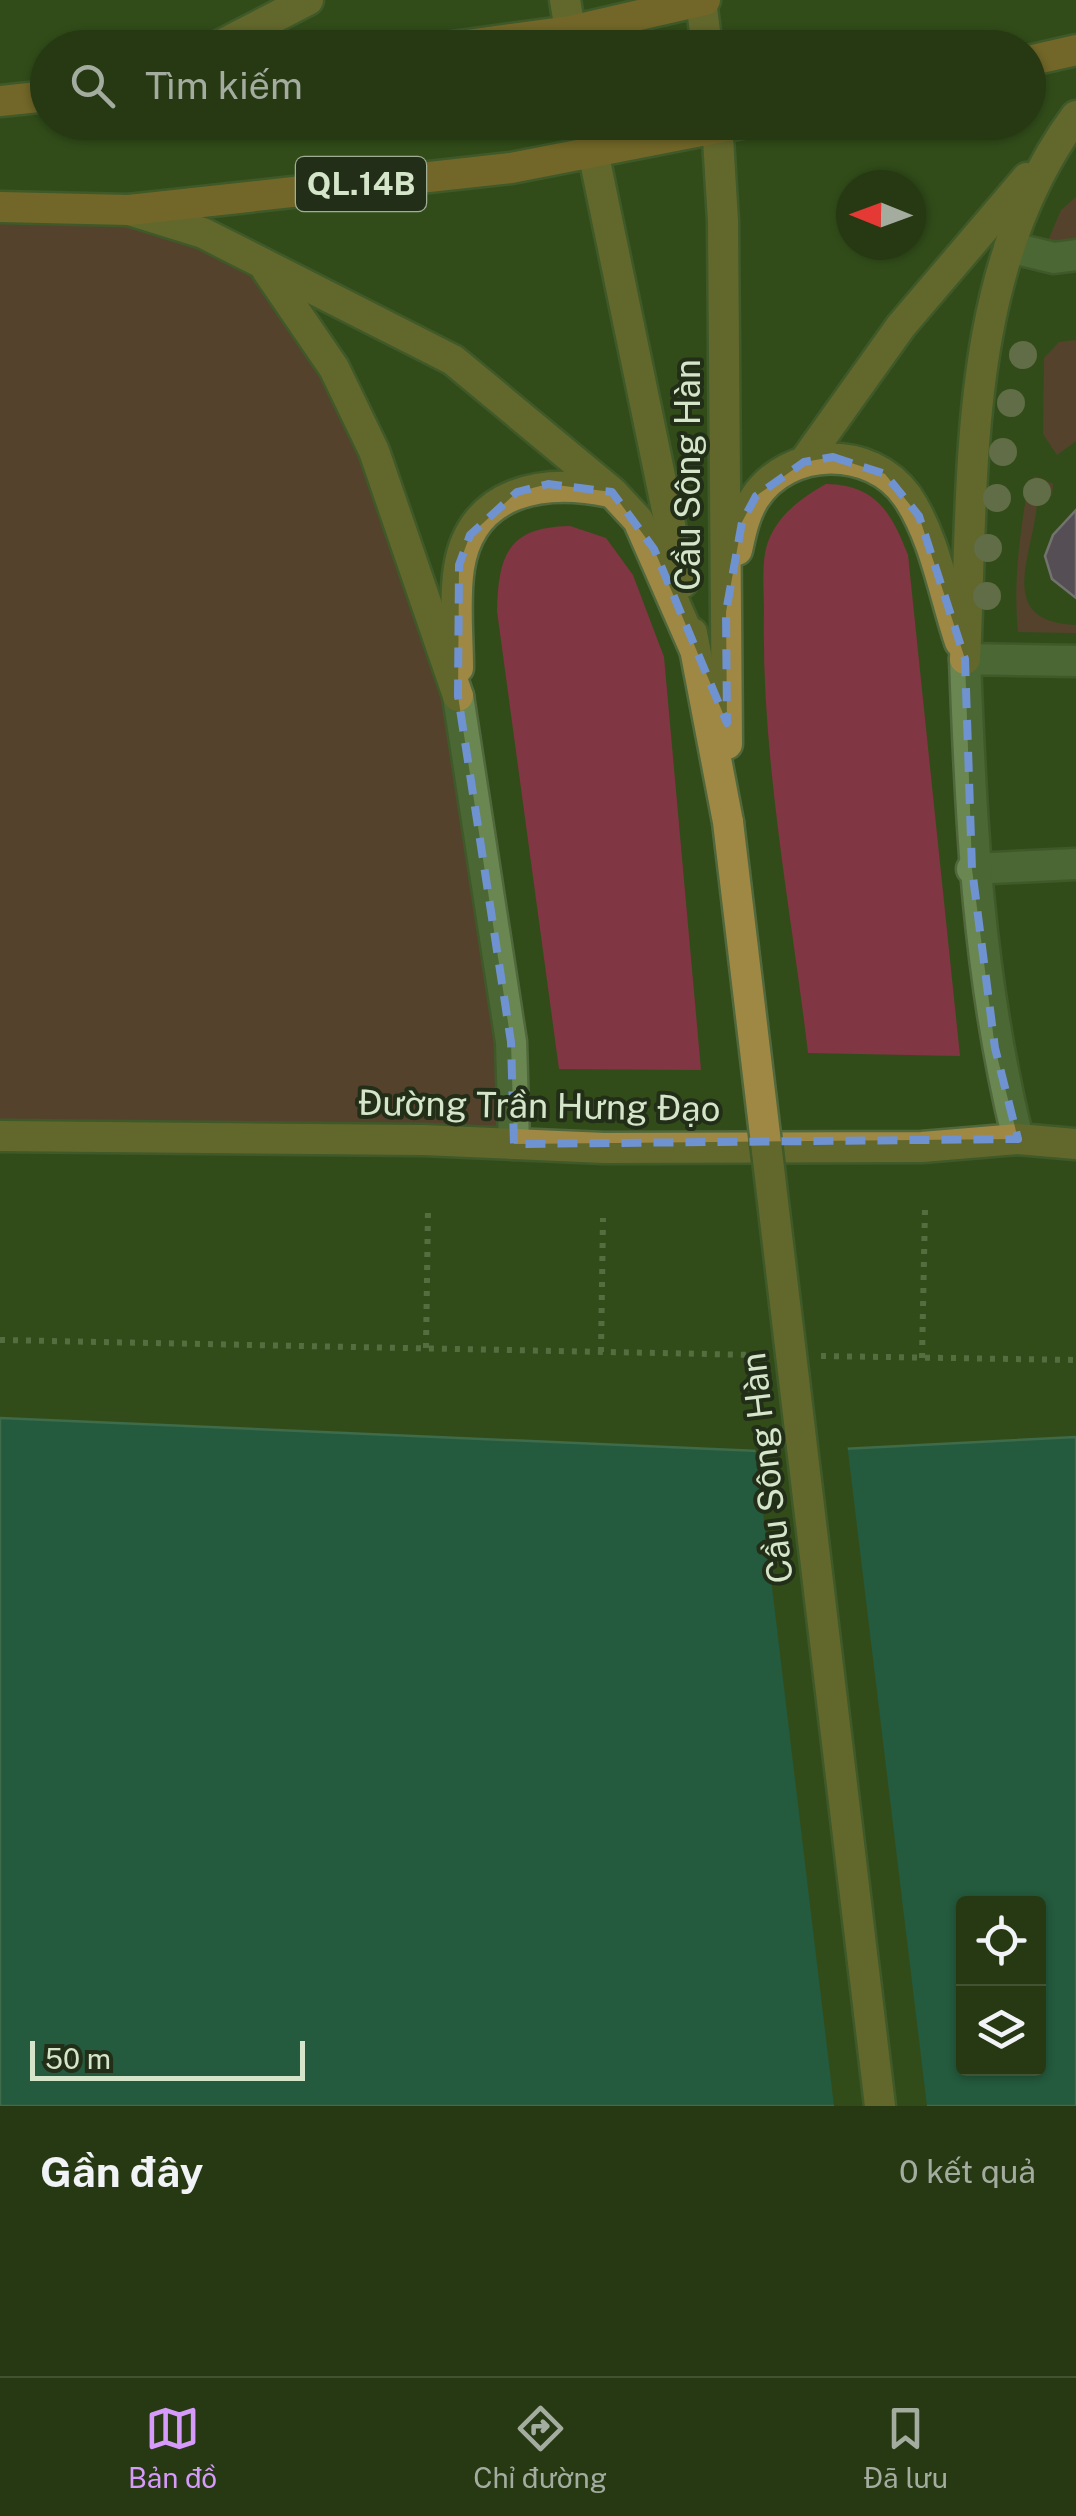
<!DOCTYPE html>
<html lang="vi">
<head>
<meta charset="utf-8">
<style>
	body { margin:0; font-family:"Public Sans",sans-serif; background:#324421; color:#f1f3f6 }
	.controls { position:absolute; right:30px; bottom:30px; display:grid; overflow:hidden; border-radius:10px; box-shadow:0 2px 8px #0004 }
	.controls button { width:90px; height:90px; display:grid; place-items:center; padding:0; border:0; border-bottom:2px solid #425333; background:#263913; color:#f1f3f6; font:50px sans-serif }
	.compass { position:absolute; left:836px; top:170px; width:90px; height:90px; border-radius:50%; background:#263913; box-shadow:0 2px 8px #0004; rotate:271deg }
	.scale { position:absolute; left:30px; bottom:25px; width:275px; box-sizing:border-box; padding-left:10px; border:5px solid #d4e5c9; border-top:0; font-size:28px; line-height:35px; white-space:nowrap; color:#d4e5c9; -webkit-text-stroke:8px #222e18; paint-order:stroke }
	.list { margin:0; padding:0; list-style:none }
	h2 { display:flex; justify-content:space-between; align-items:center; height:130px; margin:0; padding:0 40px; font-size:42px }
	h2 small { font-size:32px; font-weight:400; color:#a4aca0 }
	.icon { flex:none; width:55px; height:55px; fill:none; stroke:currentColor; stroke-width:2; stroke-linecap:round; stroke-linejoin:round }
	.map { position:relative; flex:none; width:1076px; height:2106px; overflow:hidden }
	.search { position:absolute; background:#263913; box-shadow:0 2px 8px #0004; left:30px; right:30px; top:30px; height:110px; display:flex; align-items:center; gap:25px; box-sizing:border-box; padding:0 35px; border-radius:55px; color:#a4aca0; font-size:38px }
	.sheet { height:270px; background:#263913 }
	nav { display:flex; justify-content:space-around; align-items:center; box-sizing:border-box; height:140px; border-top:2px solid #425333; background:#263913; font-size:28px; color:#a4aca0 }
	nav a { display:grid; justify-items:center; gap:5px }
	nav .on { color:#d69bfa }
	.map>svg:first-child { display:block }
</style>
</head>
<body>
<div class="map">
<svg width="1076" height="2106" viewBox="0 0 1076 2106">
	<rect width="100%" height="100%" fill="#324c19"/>
	<g fill="#813643">
		<path d="M1076 197V242L1057 250 1048 241 1061 210Z"/>
		<path d="M0 207 119 210 265 267 334 368 458 696 514 1144 0 1136Z"/>
		<path d="M1076 340V441L1057 455 1043 434 1044 358 1059 342Z"/>
		<path d="M1035 476 1053 484 1052 495 1037 503C1034 553 993 622 1076 625V633L1018 632C1013 580 1020 536 1028 485Z"/>
		<path d="M826 484C876 485 891 512 908 555L960 1056 808 1053C791 908 761 758 764 611 764 591 761 561 768 542 778 515 801 498 826 484Z"/>
		<path d="M570 526 606 538 633 575 664 657 701 1070 559 1069 497 611C498 554 509 527 570 526Z"/>
	</g>
	<path fill="#166b69" stroke="#4f9086" stroke-width="2.5" fill-rule="evenodd" d="M0 1418 783 1452 1076 1437V2106H0ZM964 1904H1038V2068H964Z"/>
	<path fill="#324c19" d="M847 1443 927 2106H834L755 1445Z"/>
	<path fill="#82519e" stroke="#c2a1d6" stroke-width="2.5" d="M1076 510V598L1052 579 1045 556 1053 535Z"/>
	<g fill="none" stroke-linecap="round" stroke-linejoin="round">
		<g stroke="#51683c" stroke-width="35">
			<g id="minor">
				<path d="M1009 247 1054 258 1076 255"/>
				<path d="M458 696 511 1042 514 1144"/>
				<path d="M972 869 1076 864"/>
				<path d="M1018 1139C978 977 971 825 965 659L1076 661"/>
			</g>
		</g>
		<g stroke="#51683c" stroke-width="35">
			<g id="major">
				<path d="M565 0 573 48"/>
				<path d="M701 0 707 48"/>
				<path d="M215 48 308 0"/>
				<path d="M587 122 682 583"/>
				<path d="M717 122 723 221 727 744"/>
				<path d="M129 210 203 233 453 360 612 492 638 520 695 650"/>
				<path d="M267 270 334 368 374 451 458 696"/>
				<path d="M804 462 901 326 1027 178"/>
				<path d="M737 550C741 532 744 516 754 499 788 446 871 445 907 496 935 537 944 595 960 642"/>
				<path d="M692 633 728 822"/>
				<path d="M965 659C974 476 961 271 1076 116"/>
				<path d="M458 668C458 635 454 600 459 568 471 489 545 478 610 492"/>
				<path d="M0 1136 423 1140 604 1148 922 1147 1018 1139 1076 1144"/>
				<path d="M869 2013 880 2106"/>
			</g>
		</g>
		<g stroke="#51683c" stroke-width="35">
			<g id="highway">
				<path d="M445 48 570 31 705 0"/>
				<path d="M1028 61 1076 50"/>
				<path d="M0 101 48 96"/>
				<path d="M0 207 129 210 511 168 747 122"/>
			</g>
		</g>
		<g stroke="#829770" stroke-width="6" stroke-dasharray="5 8" stroke-linecap="butt">
			<path d="M0 1340 759 1355"/>
			<path d="M426 1348 428 1209"/>
			<path d="M601 1352 603 1218"/>
			<path d="M821 1356 1076 1360"/>
			<path d="M922 1358 925 1209"/>
		</g>
		<use href="#minor" stroke="#6a8752" stroke-width="30"/>
		<use href="#major" stroke="#9e8844" stroke-width="30"/>
		<use href="#highway" stroke="#c0883a" stroke-width="30"/>
		<g stroke="#51683c" stroke-width="35" stroke-linecap="butt">
			<path id="major-bridge" d="M728 822 869 2013"/>
		</g>
		<use href="#major-bridge" stroke="#9e8844" stroke-width="30"/>
	</g>
	<g fill="#99957f">
		<circle cx="1023" cy="355" r="14"/>
		<circle cx="1011" cy="403" r="14"/>
		<circle cx="1003" cy="452" r="14"/>
		<circle cx="1037" cy="492" r="14"/>
		<circle cx="997" cy="498" r="14"/>
		<circle cx="988" cy="548" r="14"/>
		<circle cx="987" cy="596" r="14"/>
	</g>
	<path d="M0 0H1076V2106H0ZM833 457 885 474 919 516 965 659 972 869 995 1048 1018 1139 514 1144 511 1042 458 696 459 565 470 535 517 492 548 484 612 492 654 549 727 723 726 612 742 522 756 496 804 462Z" fill="#324c19" fill-opacity=".55" fill-rule="evenodd"/>
	<path fill="none" stroke="#6f92d1" stroke-width="8" stroke-dasharray="20 12" stroke-linejoin="round" d="M833 457 885 474 919 516 965 659 972 869 995 1048 1018 1139 514 1144 511 1042 458 696 459 565 470 535 517 492 548 484 612 492 654 549 727 723 726 612 742 522 756 496 804 462Z"/>
	<g text-anchor="middle" stroke-width="8" stroke-linejoin="round" paint-order="stroke">
		<rect fill="#222e18" stroke="#9fae94" stroke-width="2.5" x="296" y="157" width="130" height="54" rx="8"/>
		<g font-size="32" font-weight="bold" fill="#d4e5c9">
			<text x="361" y="195">QL.14B</text>
		</g>
		<g font-size="35" fill="#d4e5c9" stroke="#222e18">
			<text transform="translate(688 475) rotate(-90)" y="12">Cầu Sông Hàn</text>
			<text transform="translate(539 1106) rotate(1)" y="12">Đường Trần Hưng Đạo</text>
			<text transform="translate(767 1468) rotate(-97)" y="12">Cầu Sông Hàn</text>
		</g>
	</g>
</svg>
<div class="controls">
<button><svg class="icon" aria-label="locate" viewBox="0 0 24 24"><circle cx="12" cy="12" r="6"/><path d="M12 2v4M12 18v4M2 12h4M18 12h4"/></svg></button>
<button><svg class="icon" aria-label="layers" viewBox="0 0 24 24"><path d="M12 4l9 5-9 5-9-5zM3 14l9 5 9-5"/></svg></button>
</div>
<svg class="compass" viewBox="-18 -18 36 36"><path d="M0-13l5 13h-10z" fill="#e53935"/><path d="M0 13l5-13h-10z" fill="#a4aca0"/></svg>
<div class="scale">50 m</div>
<div class="search"><svg class="icon" aria-label="search" viewBox="0 0 24 24"><circle cx="10" cy="10" r="6"/><path d="M15 15l6 6"/></svg>Tìm kiếm</div>
</div>
<section class="sheet">
<h2>Gần đây<small>0 kết quả</small></h2>
<ul class="list">
</ul>
</section>
<nav>
<a class="on"><svg class="icon" aria-label="map" viewBox="0 0 24 24"><path d="M3 6l6-2 6 2 6-2v14l-6 2-6-2-6 2zM9 4v14M15 6v14"/></svg>Bản đồ</a>
<a><svg class="icon" aria-label="directions" viewBox="0 0 24 24"><path d="M12 3l9 9-9 9-9-9zM9 14v-3h6M13 9l2 2-2 2"/></svg>Chỉ đường</a>
<a><svg class="icon" aria-label="saved" viewBox="0 0 24 24"><path d="M7 4h10v16l-5-4-5 4z"/></svg>Đã lưu</a>
</nav>
</body>
</html>
